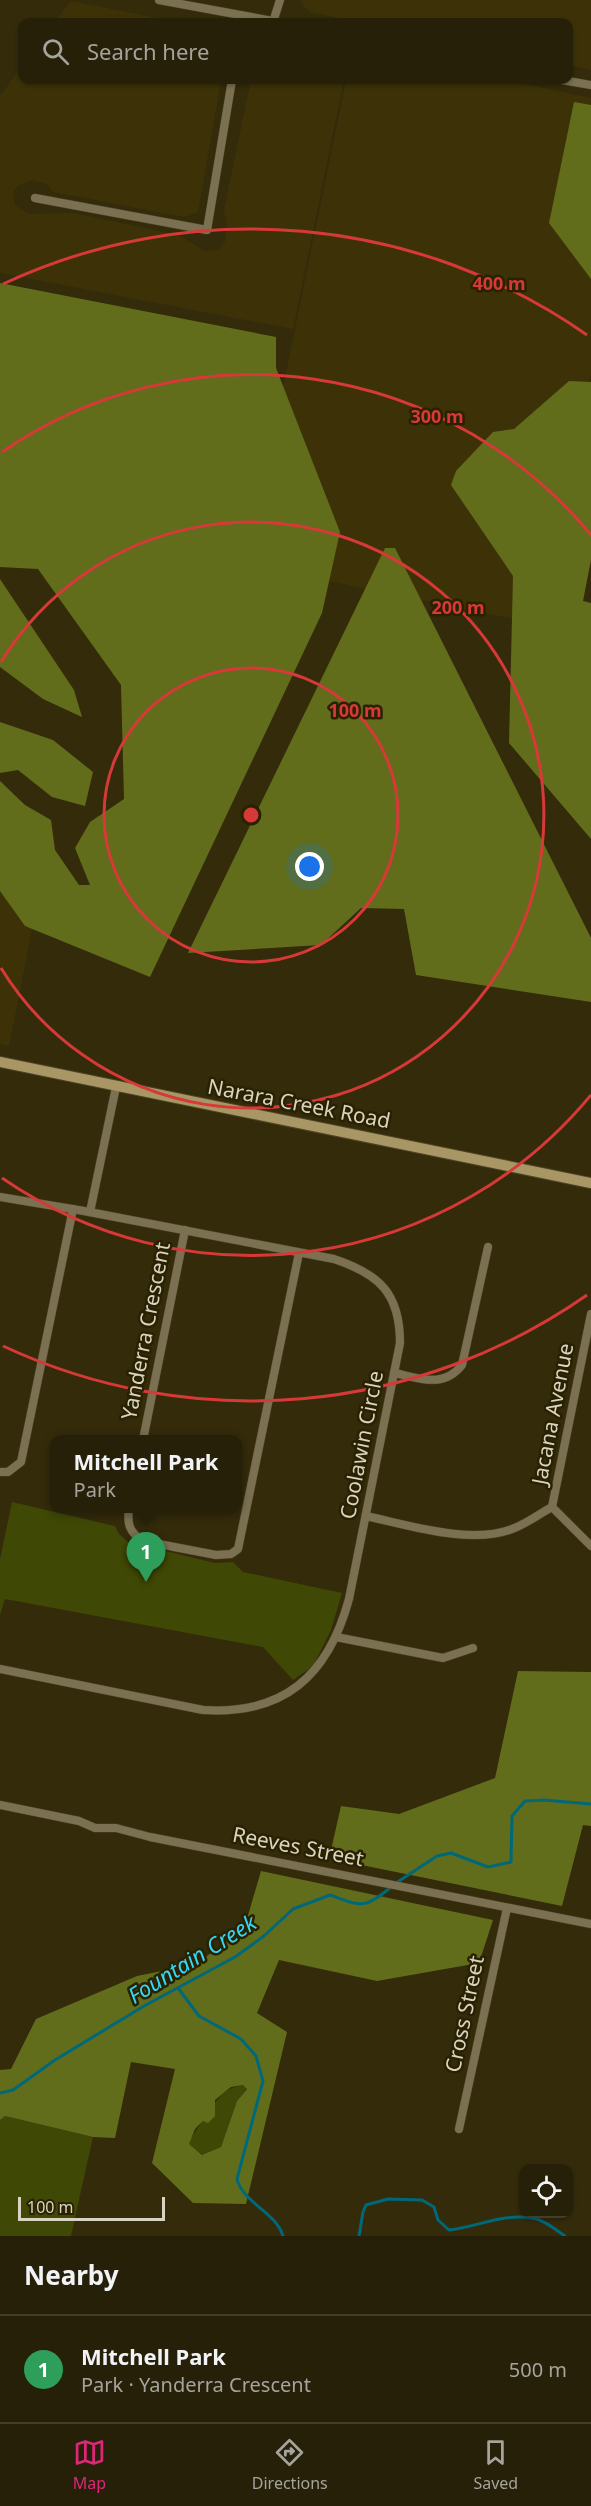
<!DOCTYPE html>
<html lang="en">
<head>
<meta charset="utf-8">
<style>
	body { margin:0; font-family:"Noto Sans",sans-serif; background:#2f2812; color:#f1f3f6 }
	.controls { position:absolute; right:18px; bottom:18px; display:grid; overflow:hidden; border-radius:12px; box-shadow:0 2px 4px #0004 }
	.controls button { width:54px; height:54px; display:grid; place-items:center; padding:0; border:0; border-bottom:2px solid #433e29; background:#272008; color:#f1f3f6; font:30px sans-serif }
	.scale { position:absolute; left:18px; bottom:15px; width:147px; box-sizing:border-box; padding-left:6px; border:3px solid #d9d4c2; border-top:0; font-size:16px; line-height:21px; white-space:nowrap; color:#d9d4c2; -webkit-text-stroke:4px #2a2101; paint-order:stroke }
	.you { position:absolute; left:310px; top:867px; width:21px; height:21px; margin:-15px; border:4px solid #fff; border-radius:50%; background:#1a73e8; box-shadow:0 0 0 9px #1a73e833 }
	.badge { display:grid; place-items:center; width:39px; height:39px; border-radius:50%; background:#db2777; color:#fff; font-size:20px; font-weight:700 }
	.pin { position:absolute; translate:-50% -50px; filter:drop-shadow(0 2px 3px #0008) }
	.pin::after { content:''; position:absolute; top:32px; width:21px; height:18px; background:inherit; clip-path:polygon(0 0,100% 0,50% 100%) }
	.popup { position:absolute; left:50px; top:1435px; width:192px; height:78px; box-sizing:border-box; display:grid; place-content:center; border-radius:12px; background:#272008; filter:drop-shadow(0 2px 4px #0005); font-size:20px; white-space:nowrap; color:#a4a39c }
	.popup b { font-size:22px; color:#f1f3f6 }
	.popup::after { content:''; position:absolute; left:50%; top:100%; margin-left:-12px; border:12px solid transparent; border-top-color:#272008 }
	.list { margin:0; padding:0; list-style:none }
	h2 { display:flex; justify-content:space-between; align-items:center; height:78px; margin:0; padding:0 24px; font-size:26px }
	h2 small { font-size:20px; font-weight:400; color:#a4a39c }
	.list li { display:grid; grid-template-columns:39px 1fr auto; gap:18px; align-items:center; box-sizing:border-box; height:108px; padding:0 24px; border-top:2px solid #433e29 }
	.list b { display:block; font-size:22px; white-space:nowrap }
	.list p { margin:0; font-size:20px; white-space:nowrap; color:#a4a39c }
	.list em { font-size:20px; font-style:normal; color:#a4a39c }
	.icon { flex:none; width:33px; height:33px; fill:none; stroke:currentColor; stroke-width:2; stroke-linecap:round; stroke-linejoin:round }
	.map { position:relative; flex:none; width:591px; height:2236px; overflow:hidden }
	.search { position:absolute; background:#272008; box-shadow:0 2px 4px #0004; left:18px; right:18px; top:18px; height:66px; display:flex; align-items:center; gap:15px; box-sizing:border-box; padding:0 21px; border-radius:12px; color:#a4a39c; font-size:22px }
	.sheet { height:186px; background:#272008 }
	nav { display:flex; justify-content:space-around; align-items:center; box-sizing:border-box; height:84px; border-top:2px solid #433e29; background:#272008; font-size:16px; color:#a4a39c }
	nav a { display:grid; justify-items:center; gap:3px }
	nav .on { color:#db2777 }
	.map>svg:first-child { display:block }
</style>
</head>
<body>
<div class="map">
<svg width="591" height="2236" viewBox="0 0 591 2236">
	<rect width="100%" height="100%" fill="#342b0b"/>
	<g fill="#3d3207">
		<path d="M301 0H591V70L569 65 568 22H360L310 12 300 2Z"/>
		<path d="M71 1 177 22H54Z"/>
		<path d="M22 66V80H221L198 212 185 217 53 192 47 184 33 180 19 185 13 191 15 205 29 214 73 213 178 235 205 251 218 250 225 242 227 225 224 210 251 80H344L293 329 0 273V96Z"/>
		<path d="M346 80H505L591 98V373L539 624 247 564Z"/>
		<path d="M0 807 52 828 9 1046 0 1044Z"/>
	</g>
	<g fill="#404805">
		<path d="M12 1502 115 1526 119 1534 128 1542 215 1563 233 1562 243 1572 342 1593 331 1630 313 1666 293 1680 263 1647 5 1599 0 1615V1559Z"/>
		<path d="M243 2085 247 2088 237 2101 221 2147 203 2155 188 2144C193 2134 198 2128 204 2119 215 2103 222 2088 243 2085Z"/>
		<path d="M5 2116 93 2137 71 2236H0V2120Z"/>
	</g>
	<g fill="#616d1b" fill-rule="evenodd">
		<path d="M574 102 591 105V279L549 223Z"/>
		<path d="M0 283 276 337V368L340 532 322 613 150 977 25 926 0 891V781L25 805 51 820 55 850 79 885H90L75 848 90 822 124 799 121 685 38 569 0 567Z"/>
		<path d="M569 381 591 382V560L583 601 591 603V839L509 743 513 576 451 485 456 471 493 432 514 429Z"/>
		<path d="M385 548H395L591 938V1002L416 975 404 909 361 908 321 945 188 953Z"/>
		<path d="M0 579 74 690 82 717 43 699 0 667Z"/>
		<path d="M0 722 53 740 93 772 85 806 52 797 18 770 0 773Z"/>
		<path d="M518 1671 591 1672V1826L583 1825 562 1906 332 1859 331 1850 341 1806 399 1814 495 1778Z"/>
		<path d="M261 1871 493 1920 479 1963 377 1981 279 1960 257 2013 287 2032 246 2204 193 2203 152 2163 175 2069 131 2062 115 2138 93 2137 5 2116 0 2120V2070L11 2069 36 2019 137 1976 196 1964 244 1929ZM243 2085 247 2089 237 2101 221 2147 202 2155 189 2144 195 2129 203 2121 208 2123 215 2116V2100L231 2087Z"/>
	</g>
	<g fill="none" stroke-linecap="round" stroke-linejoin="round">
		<g stroke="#01687a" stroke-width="3">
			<path d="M396 1883 437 1856 451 1853 488 1867 511 1862 512 1816 525 1801 544 1800 591 1804"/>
			<path d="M178 1988 199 2016 241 2039 256 2056 263 2081 237 2179C243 2203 276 2212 283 2236"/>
			<path d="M0 2093 13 2090 55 2060 144 2006 235 1957 264 1936 293 1909 330 1895C361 1906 364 1910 391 1887"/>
			<path d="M359 2236 363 2212 366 2205 388 2199 422 2200 434 2207 438 2220 449 2230C476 2227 505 2213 532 2218 543 2219 556 2230 565 2236"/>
		</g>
		<g stroke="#4e4628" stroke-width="9">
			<g id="street">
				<path d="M159 0 278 22"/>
				<path d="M273 22 280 0"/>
				<path d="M562 80 591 85"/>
				<path d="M35 198 207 230 232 80"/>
				<path d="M0 1197 84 1211 334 1259C379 1274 400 1293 400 1343L349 1599C328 1676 284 1715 203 1710L0 1669"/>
				<path d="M90 1212 116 1087"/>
				<path d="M394 1373C420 1378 443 1389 462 1365L488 1247"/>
				<path d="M143 1440 185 1230"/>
				<path d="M0 1472H8L21 1462 73 1209"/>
				<path d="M552 1507 591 1546"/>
				<path d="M129 1508C127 1524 129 1532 143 1541L216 1555 231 1554 238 1549 299 1253"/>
				<path d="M366 1516C409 1525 470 1545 512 1529 526 1524 539 1514 552 1507L591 1314"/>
				<path d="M336 1637 443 1658 473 1648"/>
				<path d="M0 1805 79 1821 95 1828H116L150 1837 591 1924"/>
				<path d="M459 2129 507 1908"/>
			</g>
		</g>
		<g stroke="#4e4628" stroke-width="12">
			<path id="secondary" d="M0 1062 591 1183"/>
		</g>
		<use href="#street" stroke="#7b7051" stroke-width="8"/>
		<use href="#secondary" stroke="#a89765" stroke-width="10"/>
	</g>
	<g fill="none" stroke="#d63937" stroke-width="3">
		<circle cx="251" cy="815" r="147"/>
		<path d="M1 662A293 293 0 1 1 1 968"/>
		<path d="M591 1095A440 440 0 0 1 2 1178M2 452A440 440 0 0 1 591 535"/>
		<path d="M587 1295A586 586 0 0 1 3 1346M3 284A586 586 0 0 1 587 335"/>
	</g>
	<g text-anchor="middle" stroke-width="5" stroke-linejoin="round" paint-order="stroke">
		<g font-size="21" fill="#d9d4c2" stroke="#2a2101">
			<text transform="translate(299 1104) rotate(11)" y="7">Narara Creek Road</text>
			<text transform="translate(146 1331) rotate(-79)" y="7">Yanderra Crescent</text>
			<text transform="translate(553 1414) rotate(-79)" y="7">Jacana Avenue</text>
			<text transform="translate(362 1445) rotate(-79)" y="7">Coolawin Circle</text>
			<text transform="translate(298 1847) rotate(11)" y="7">Reeves Street</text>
			<text transform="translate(465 2014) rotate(-78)" y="7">Cross Street</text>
		</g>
		<g font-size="22" font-style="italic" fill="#33d8f9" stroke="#2a2101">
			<text transform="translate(192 1959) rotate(-32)" y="8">Fountain Creek</text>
		</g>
	</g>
	<circle cx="251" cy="815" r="9" fill="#d63937" stroke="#2a2101" stroke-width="3"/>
	<g font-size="18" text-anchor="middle" font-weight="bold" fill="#d63937" stroke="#2a2101" stroke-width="5" stroke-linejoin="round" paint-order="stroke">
		<text x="499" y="290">400 m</text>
		<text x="437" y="423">300 m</text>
		<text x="458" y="614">200 m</text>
		<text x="355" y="717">100 m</text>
	</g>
</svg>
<div class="controls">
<button><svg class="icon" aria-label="locate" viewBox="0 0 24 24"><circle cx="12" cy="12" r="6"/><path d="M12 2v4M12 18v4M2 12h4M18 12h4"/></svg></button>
</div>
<div class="scale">100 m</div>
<div class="you"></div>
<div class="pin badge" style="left:146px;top:1582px;background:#2e9e5b">1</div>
<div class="popup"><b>Mitchell Park</b>Park</div>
<div class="search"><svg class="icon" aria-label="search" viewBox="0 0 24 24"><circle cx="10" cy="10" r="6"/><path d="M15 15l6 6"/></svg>Search here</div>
</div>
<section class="sheet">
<h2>Nearby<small></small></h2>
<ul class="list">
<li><span class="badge" style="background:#2e9e5b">1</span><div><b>Mitchell Park</b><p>Park · Yanderra Crescent</p></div><em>500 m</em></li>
</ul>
</section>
<nav>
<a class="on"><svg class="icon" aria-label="map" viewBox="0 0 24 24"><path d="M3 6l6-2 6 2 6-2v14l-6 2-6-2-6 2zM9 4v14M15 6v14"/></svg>Map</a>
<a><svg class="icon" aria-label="directions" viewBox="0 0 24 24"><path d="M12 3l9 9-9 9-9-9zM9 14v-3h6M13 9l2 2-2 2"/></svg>Directions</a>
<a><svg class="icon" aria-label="saved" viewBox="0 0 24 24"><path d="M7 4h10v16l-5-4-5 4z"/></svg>Saved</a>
</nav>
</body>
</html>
